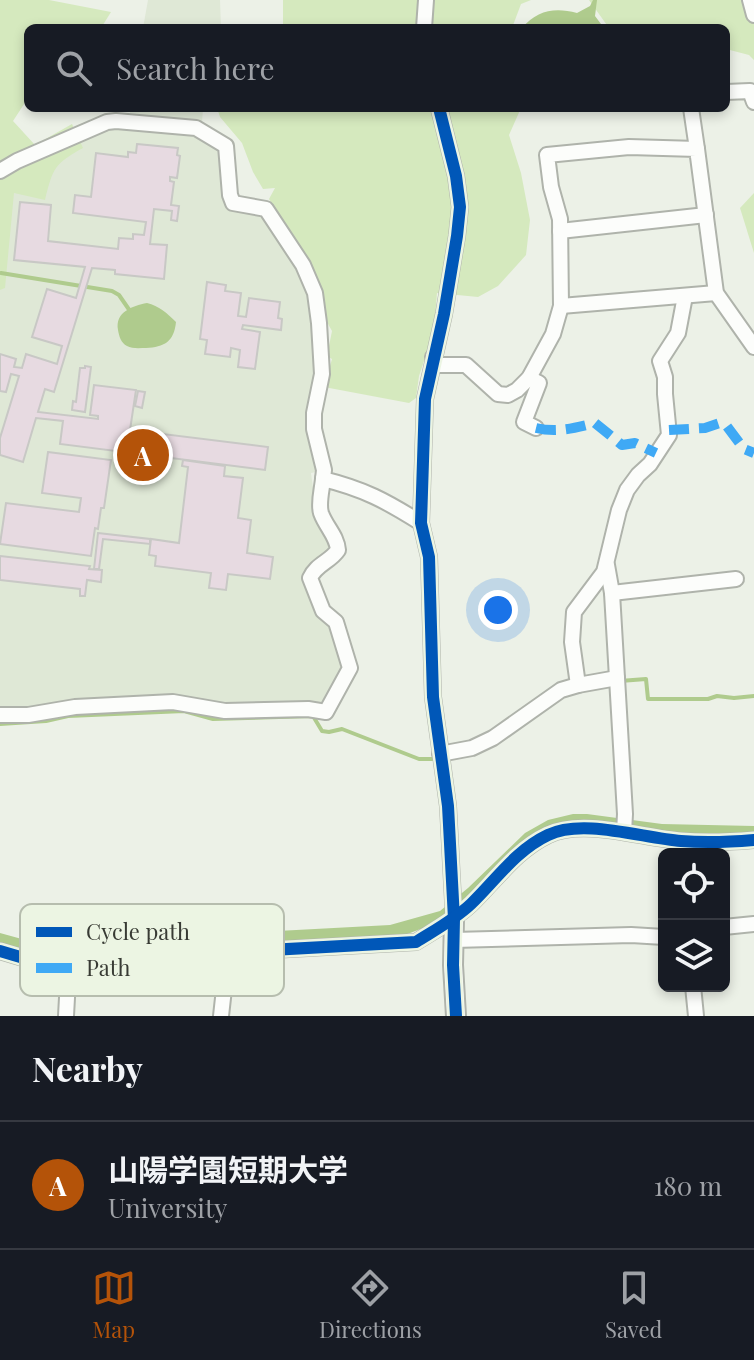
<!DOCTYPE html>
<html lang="en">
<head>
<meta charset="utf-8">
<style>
	body { margin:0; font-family:"Playfair Display","Noto Sans JP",serif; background:#242831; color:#f1f3f6 }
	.controls { position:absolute; right:24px; bottom:24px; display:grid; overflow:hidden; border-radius:12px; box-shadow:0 4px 12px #0003 }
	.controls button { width:72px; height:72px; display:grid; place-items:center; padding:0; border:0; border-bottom:2px solid #363941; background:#171b24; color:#f1f3f6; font:40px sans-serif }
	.you { position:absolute; left:498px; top:610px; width:28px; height:28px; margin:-20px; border:6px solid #fff; border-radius:50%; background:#1a73e8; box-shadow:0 0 0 12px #1a73e833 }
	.badge { display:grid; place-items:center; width:52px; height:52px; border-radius:50%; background:#b45309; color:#fff; font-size:26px; font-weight:700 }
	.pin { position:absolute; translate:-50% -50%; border:4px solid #fff; box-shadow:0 2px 8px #0006 }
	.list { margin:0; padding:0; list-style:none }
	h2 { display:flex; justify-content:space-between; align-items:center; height:104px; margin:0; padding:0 32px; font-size:34px }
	h2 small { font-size:26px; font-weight:400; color:#9ea1a6 }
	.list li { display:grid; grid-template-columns:52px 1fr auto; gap:24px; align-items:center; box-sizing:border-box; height:128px; padding:0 32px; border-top:2px solid #363941 }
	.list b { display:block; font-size:30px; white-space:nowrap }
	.list p { margin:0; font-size:26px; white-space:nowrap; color:#9ea1a6 }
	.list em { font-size:26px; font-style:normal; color:#9ea1a6 }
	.icon { flex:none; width:44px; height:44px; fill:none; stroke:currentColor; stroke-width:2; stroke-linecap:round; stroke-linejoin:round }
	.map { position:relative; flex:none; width:754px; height:1016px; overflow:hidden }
	.search { position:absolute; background:#171b24; box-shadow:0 4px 12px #0003; left:24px; right:24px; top:24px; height:88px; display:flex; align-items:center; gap:20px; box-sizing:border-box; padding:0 28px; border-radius:12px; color:#9ea1a6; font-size:30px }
	.sheet { height:232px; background:#171b24 }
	nav { display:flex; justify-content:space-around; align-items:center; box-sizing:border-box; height:112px; border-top:2px solid #363941; background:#171b24; font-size:22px; color:#9ea1a6 }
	nav a { display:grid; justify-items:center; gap:4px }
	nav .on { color:#b45309 }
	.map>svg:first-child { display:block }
</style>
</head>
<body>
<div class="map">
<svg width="754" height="1016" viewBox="0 0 754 1016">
	<rect width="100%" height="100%" fill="#ecf1e7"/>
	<g fill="#dfe8d6">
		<path d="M148 0H220L221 28H143Z"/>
		<path d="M130 108H203L202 123 130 117Z"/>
		<path d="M112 126 191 132 220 149 224 193 265 217 303 277 312 302 320 471 311 473 317 517 333 548 313 564 345 669 323 705H225L173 697 70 701 59 704 32 708 0 709V176Z"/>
	</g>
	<g fill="#d5e9be">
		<path d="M0 0H49L111 12 101 28H28V98L13 121 35 145 72 124 83 148C54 164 53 168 45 200L14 193 5 288 0 290Z"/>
		<path d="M283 0H531L521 4 512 28H283Z"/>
		<path d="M589 0H754V60L749 55 726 49V28H609Z"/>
		<path d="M217 108H285L286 111 287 108H521L509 135 521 173 530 220 526 255 498 286 478 297 437 293 434 331 419 376 416 398 409 403 324 387 332 359 327 356 332 331C322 316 321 294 314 277 302 250 284 225 269 199L275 188 263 189 253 172 242 143 220 117Z"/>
		<path d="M754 193V253L740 208Z"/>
	</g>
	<g fill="#afcb8d">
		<path d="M593 0H597L595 16 604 28H522C537 10 555 7 577 13L590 6Z"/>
		<path d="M147 303C159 306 167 313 176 322 174 342 164 347 146 348 140 348 132 349 127 346 121 343 119 336 118 330 115 312 132 306 147 303Z"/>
		<path d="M573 814H587L662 824 754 826V834L694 836 558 825 486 879 444 920 397 938 135 951 69 952 31 951 0 943V933L29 941 50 943 390 925 440 911 468 888 525 833 548 820Z"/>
	</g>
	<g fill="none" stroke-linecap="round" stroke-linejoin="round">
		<g stroke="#afcb8d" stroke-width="4">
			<path d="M1 273 112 291 119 295 130 311"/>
			<path d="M620 681 646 679 648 699H708L717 696 734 698 754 696"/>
			<path d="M0 724 46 721 68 716 184 711 213 719 313 716 322 731 329 732 342 729 419 759H432"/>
		</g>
	</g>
	<g fill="#e7dae1" stroke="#c8c8c5" stroke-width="2">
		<path d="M137 144 178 148 177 155 180 156 177 178 170 177V181L174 182 171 205 179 206 177 221 171 220 172 211 154 209 150 244 167 245 164 279 115 274V270L92 268 54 392 45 389 38 412 98 419V416L90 415 94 385 136 390 130 430 268 447 265 470 60 444 63 421 36 418 23 462 0 455V438L19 376 11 374 6 392 0 391V354L16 359 14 367 22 368 26 354 57 364 62 346 32 337 47 289 76 298 85 267 14 260 20 202 51 205 48 241 118 249 119 238 133 239V234L144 235 146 222 73 213 75 195 91 197 96 153 128 157V152L136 153Z"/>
		<path d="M207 282 226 285 225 291 241 293 238 316 246 317 249 298 280 302 278 318 282 319 281 330 243 325 242 329 260 332 255 369 238 367 240 350 231 348 230 357 205 354 207 340 200 339Z"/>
		<path d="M85 366 91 367 85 412 72 410 73 401 76 402 80 368H85Z"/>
		<path d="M138 391 145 392 142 408 135 406Z"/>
		<path d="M48 452 111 460 104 508H101L98 529 95 528 91 556 0 544 6 503 79 512 81 498 42 493Z"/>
		<path d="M183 460 225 466 224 476 243 478 238 518 251 520 247 553 273 557 270 579 228 574 226 590 209 588 211 573 155 566 156 556 149 555 151 539 179 543 188 467 182 466Z"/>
		<path d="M98 533 150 539V544L103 539 99 569H94Z"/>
		<path d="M0 556 90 566 89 569 102 570 101 582 87 580 85 596H80V589L0 580Z"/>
	</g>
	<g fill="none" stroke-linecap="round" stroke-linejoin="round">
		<g stroke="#afb3ab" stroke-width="18">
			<g id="minor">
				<path d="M750 0 754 15"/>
				<path d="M424 28 426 0"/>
				<path d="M726 92 750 91 754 102"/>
				<path d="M439 108 456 176 460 207 457 236 444 314 425 399 421 523 429 557 433 697 448 806 454 919"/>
				<path d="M691 108 697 149"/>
				<path d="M0 171 17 161 107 122 116 121 196 128 226 146 230 195 233 203 266 209 303 265 315 293 319 323 322 374 314 413V429L324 470 323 479C364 489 386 501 421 523"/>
				<path d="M560 231 706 215"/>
				<path d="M561 306 716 293"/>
				<path d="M433 357 440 365H466L498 394 508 395 517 390 529 378 553 334 561 306 560 219 551 187 547 155 629 147 697 149 716 293 754 347"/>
				<path d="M529 378 539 383 524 422 536 428"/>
				<path d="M607 565 612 593 625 814 624 832"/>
				<path d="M612 593 736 579"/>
				<path d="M578 685 572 642 574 612 604 572 619 510 627 490 638 475 650 464 669 435 665 394V377L660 361 678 333 685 296"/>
				<path d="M0 715H28L75 707 173 702 225 711 308 709 326 712 350 668 336 622 323 611 310 578C316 564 330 562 338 550 337 536 326 527 321 513 318 503 322 490 323 479"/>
				<path d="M440 754 472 748 493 738 561 690 578 685 617 678"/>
				<path d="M724 927 754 924"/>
				<path d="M454 940 631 935 664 937"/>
				<path d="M0 951 27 959 69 961 416 942C435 930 454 920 471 904 495 881 516 850 548 835 583 818 642 838 681 841 705 843 730 842 754 840"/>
				<path d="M693 986 696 1016"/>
				<path d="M66 1016 69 961"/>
				<path d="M221 1016 228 953"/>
			</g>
		</g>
		<g stroke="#afb3ab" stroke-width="22">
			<path id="tertiary" d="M454 919 453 965 456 1016"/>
		</g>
		<use href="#minor" stroke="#fcfdfb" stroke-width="14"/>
		<use href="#tertiary" stroke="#fcfdfb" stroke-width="18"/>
		<g stroke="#3fa9f5" stroke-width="10" stroke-dasharray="20 10" stroke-linecap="butt">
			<path d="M536 428C557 433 575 428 595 423L622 445 635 443 656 453"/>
			<path d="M669 430 705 428 720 423 726 425 744 449 754 453"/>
		</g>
		<g stroke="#ecf5e3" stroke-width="17">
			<g id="cycleway">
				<path d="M439 108 456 176 460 207 457 236 444 314 425 399 421 523 429 557 433 697 448 806 454 919 453 965 456 1016"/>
				<path d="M0 951 27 959 69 961 416 942C435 930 454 920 471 904 495 881 516 850 548 835 583 818 642 838 681 841 705 843 730 842 754 840"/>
			</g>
		</g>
		<use href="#cycleway" stroke="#0057b8" stroke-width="12"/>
	</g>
	<rect x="20" y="904" width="264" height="92" rx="12" fill="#ecf5e3" stroke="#b6bdae" stroke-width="2"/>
	<rect x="36" y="927" width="36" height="10" fill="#0057b8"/>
	<rect x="36" y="963" width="36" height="10" fill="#3fa9f5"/>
	<g font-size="22" fill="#383b34">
		<text x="86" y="940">Cycle path</text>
		<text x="86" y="976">Path</text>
	</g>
</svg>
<div class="controls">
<button><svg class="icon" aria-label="locate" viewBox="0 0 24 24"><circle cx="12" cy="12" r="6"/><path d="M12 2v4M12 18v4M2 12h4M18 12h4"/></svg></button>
<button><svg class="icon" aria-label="layers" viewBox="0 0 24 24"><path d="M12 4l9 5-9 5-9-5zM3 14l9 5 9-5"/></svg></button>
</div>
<div class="you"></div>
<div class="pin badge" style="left:143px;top:455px">A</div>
<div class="search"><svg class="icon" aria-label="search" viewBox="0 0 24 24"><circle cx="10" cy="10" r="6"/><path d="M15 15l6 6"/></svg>Search here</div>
</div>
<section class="sheet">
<h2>Nearby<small></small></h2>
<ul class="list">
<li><span class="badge">A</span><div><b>山陽学園短期大学</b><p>University</p></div><em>180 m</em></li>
</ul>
</section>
<nav>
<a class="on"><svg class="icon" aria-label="map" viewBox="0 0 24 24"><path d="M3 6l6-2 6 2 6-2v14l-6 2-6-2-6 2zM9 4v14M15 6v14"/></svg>Map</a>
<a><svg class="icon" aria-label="directions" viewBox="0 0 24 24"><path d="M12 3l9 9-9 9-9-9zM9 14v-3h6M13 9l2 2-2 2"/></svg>Directions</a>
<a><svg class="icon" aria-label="saved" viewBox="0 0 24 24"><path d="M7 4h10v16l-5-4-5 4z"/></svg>Saved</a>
</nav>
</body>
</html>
